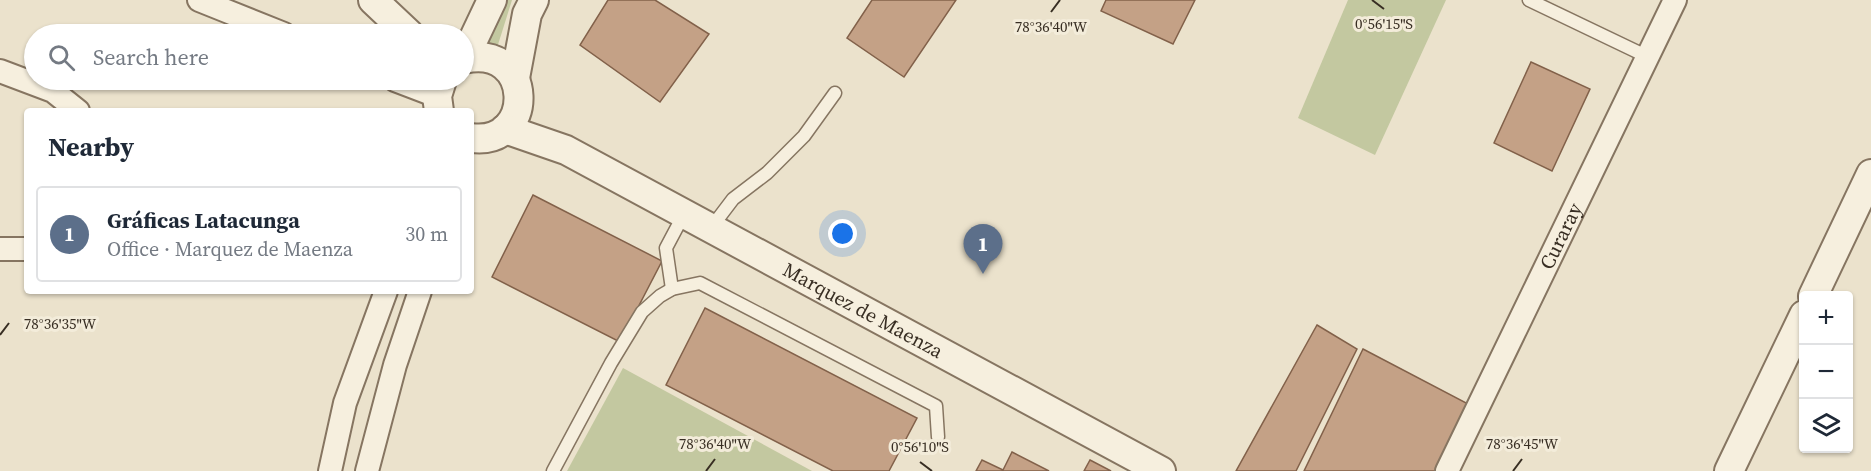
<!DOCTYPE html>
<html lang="en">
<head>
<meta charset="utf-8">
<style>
	body { margin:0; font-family:"Source Serif 4",serif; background:#f6f6f7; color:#1f2937 }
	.controls { position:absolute; right:18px; bottom:18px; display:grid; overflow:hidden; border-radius:6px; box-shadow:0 2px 4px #0004 }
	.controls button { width:54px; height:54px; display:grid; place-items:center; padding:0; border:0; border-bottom:2px solid #e0e1e3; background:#fff; color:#1f2937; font:30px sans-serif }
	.you { position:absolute; left:843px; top:234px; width:21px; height:21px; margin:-15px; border:4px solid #fff; border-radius:50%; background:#1a73e8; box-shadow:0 0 0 9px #1a73e833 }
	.badge { display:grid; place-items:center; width:39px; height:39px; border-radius:50%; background:#8e3938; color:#fff; font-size:20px; font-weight:700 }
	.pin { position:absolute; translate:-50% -50px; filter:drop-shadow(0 2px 3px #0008) }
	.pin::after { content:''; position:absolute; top:32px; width:21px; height:18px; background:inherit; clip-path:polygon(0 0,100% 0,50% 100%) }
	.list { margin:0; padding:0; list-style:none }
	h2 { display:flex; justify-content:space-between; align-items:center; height:78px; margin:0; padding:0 24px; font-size:26px }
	h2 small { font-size:20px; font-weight:400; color:#747a83 }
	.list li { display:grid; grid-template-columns:39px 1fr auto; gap:18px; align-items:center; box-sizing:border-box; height:96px; margin:0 12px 12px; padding:0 12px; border:2px solid #e0e1e3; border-radius:6px }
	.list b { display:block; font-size:22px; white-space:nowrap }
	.list p { margin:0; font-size:20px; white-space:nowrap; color:#747a83 }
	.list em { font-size:20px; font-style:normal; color:#747a83 }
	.icon { flex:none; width:33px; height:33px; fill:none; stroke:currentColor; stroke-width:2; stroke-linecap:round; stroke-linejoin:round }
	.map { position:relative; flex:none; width:1871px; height:471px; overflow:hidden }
	.search { position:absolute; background:#fff; box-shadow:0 2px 4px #0004; left:24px; top:24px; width:450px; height:66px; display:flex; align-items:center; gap:15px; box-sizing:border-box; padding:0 21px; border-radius:33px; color:#747a83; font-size:22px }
	.panel { position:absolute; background:#fff; box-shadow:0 2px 4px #0004; left:24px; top:108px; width:450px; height:186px; border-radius:6px }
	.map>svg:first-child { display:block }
</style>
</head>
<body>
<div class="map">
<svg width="1871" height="471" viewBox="0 0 1871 471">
	<rect width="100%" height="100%" fill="#ebe2cc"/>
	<g fill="#c3c8a0">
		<path d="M498 0H512L496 51 477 40Z"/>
		<path d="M1348 0H1446L1375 155 1298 118Z"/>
		<path d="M623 368 812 471H567Z"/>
	</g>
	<g fill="#c4a186" stroke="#82614a" stroke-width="1.5">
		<path d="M608 0H655L709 34 660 102 580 45Z"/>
		<path d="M872 0H956L904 77 847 38Z"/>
		<path d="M1106 0H1195L1173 44 1101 11Z"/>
		<path d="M1531 62 1590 89 1552 171 1494 143Z"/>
		<path d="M533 195 662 261 620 342 492 277Z"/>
		<path d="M705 308 917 418 889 471H833L666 385Z"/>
		<path d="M1317 325 1357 349 1296 471H1236Z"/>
		<path d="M1363 349 1472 406 1440 471H1304Z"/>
		<path d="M1012 452 1049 471H976L982 460 1003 470Z"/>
		<path d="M1090 460 1111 471H1084Z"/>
	</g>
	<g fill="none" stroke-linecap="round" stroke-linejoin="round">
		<g stroke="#867561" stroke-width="15">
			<g id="service">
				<path d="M1529 0 1646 56"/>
				<path d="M711 228 733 199 767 173 804 136 835 93"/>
				<path d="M672 289 666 248 684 214"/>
				<path d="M553 471 611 363 642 312 660 296 672 289 700 283 936 406 938 437"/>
			</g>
		</g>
		<g stroke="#867561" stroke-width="26">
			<g id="minor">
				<path d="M199 0 284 34"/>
				<path d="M0 71 53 91 78 111"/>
				<path d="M395 80 437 96"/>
				<path d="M0 249H27"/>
				<path d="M330 471 345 403 386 291"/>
				<path d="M367 471 395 365 420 291"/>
				<path id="s1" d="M1447 471 1675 0"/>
			</g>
		</g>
		<g stroke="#867561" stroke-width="32">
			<g id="tertiary">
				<path d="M373 0 409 34"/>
				<path d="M464 59C535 43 536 147 471 138"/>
				<path d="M464 59 492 0"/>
				<path d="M515 78 527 14 534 0"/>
				<path d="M439 111 437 96 442 80"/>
				<path id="s2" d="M505 129 566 150 1161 471"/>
				<path d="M1813 296 1871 174"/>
				<path d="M1729 471 1804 315"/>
			</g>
		</g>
		<use href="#service" stroke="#f6efde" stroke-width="12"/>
		<use href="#minor" stroke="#f6efde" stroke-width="22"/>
		<use href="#tertiary" stroke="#f6efde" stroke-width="28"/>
	</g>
	<path fill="none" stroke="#382e23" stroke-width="2" d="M1372 0 1384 9M1051 12 1060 0M0 335 9 323M920 462 932 471M706 471 715 459M1513 471 1522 459"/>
	<g text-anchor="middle" stroke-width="6" stroke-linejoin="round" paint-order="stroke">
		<g font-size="20" fill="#382e23" stroke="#f3ecda">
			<text dy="7" stroke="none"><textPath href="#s1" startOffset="261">Curaray</textPath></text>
			<text dy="7" stroke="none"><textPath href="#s2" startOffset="402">Marquez de Maenza</textPath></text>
		</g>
	</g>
	<g font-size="15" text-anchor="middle" fill="#382e23" stroke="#f3ecda" stroke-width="6" stroke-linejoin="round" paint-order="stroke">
		<text x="1384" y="29">0°56'15"S</text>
		<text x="1051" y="32">78°36'40"W</text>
		<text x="60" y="329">78°36'35"W</text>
		<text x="715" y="449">78°36'40"W</text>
		<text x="1522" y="449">78°36'45"W</text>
		<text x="920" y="452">0°56'10"S</text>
	</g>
</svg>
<div class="controls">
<button>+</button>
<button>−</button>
<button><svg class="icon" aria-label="layers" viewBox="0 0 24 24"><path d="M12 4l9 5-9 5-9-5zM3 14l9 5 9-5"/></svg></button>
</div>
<div class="you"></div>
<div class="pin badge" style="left:983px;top:274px;background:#5c6f8a">1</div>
<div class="search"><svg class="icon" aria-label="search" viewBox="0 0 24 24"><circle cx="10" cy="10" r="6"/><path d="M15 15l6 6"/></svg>Search here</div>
<section class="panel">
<h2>Nearby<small></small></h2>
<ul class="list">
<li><span class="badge" style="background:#5c6f8a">1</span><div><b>Gráficas Latacunga</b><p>Office · Marquez de Maenza</p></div><em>30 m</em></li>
</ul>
</section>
</div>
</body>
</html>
